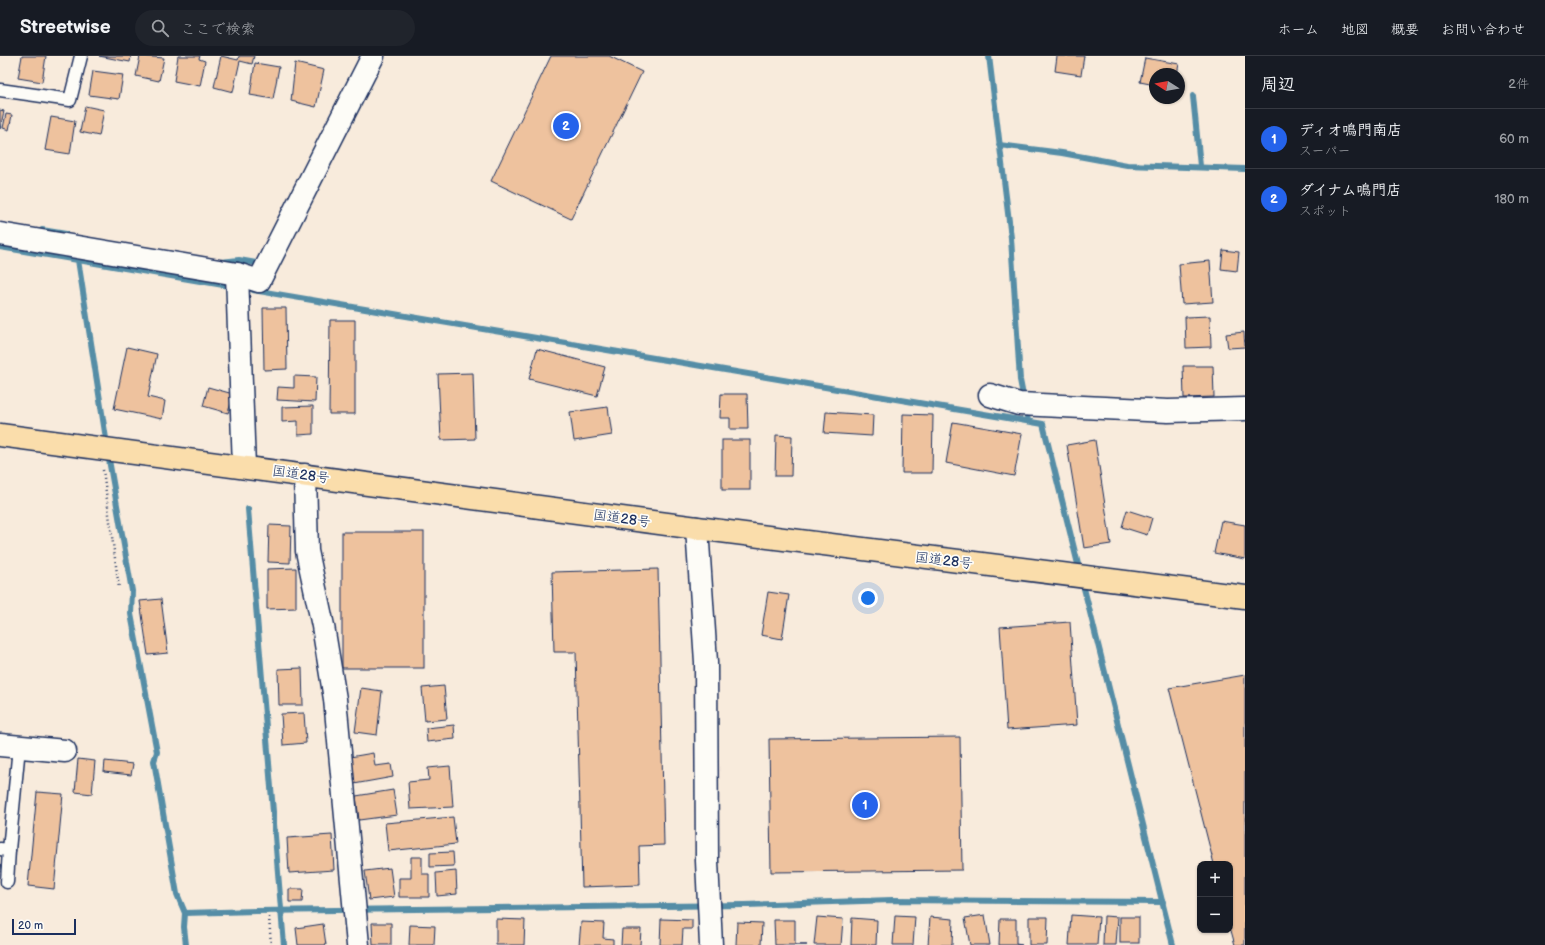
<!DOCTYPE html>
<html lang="ja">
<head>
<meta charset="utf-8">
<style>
	body { margin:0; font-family:"Balsamiq Sans","Klee One",sans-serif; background:#20242c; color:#f1f3f6 }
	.controls { position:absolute; right:12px; bottom:12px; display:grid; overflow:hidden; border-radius:8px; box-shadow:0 1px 3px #0004 }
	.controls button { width:36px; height:36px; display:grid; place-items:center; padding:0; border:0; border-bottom:1px solid #363941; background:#171b24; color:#f1f3f6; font:20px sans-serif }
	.compass { position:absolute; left:1149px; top:12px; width:36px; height:36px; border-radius:50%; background:#171b24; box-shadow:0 1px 3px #0004; rotate:281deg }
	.scale { position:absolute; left:12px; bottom:10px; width:64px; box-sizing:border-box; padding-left:4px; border:2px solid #1b2f5e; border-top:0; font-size:11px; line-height:14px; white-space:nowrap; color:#1b2f5e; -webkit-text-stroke:3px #fdfcf7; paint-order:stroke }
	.you { position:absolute; left:868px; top:542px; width:14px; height:14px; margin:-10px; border:3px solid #fff; border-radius:50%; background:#1a73e8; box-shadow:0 0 0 6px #1a73e833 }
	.badge { display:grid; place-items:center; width:26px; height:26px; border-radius:50%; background:#2563eb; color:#fff; font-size:13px; font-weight:700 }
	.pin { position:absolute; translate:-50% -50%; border:2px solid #fff; box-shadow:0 1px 4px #0006 }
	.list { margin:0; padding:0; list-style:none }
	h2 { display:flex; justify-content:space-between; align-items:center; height:52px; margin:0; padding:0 16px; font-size:17px }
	h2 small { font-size:13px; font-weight:400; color:#9ea1a6 }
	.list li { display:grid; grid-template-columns:26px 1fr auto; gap:12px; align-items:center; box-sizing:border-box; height:60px; padding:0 16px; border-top:1px solid #363941 }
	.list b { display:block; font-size:15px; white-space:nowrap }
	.list p { margin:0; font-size:13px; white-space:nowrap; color:#9ea1a6 }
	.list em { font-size:13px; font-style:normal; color:#9ea1a6 }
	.icon { flex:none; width:22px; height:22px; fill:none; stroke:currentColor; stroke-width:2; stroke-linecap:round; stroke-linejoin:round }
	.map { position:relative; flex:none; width:1245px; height:889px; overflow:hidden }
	header { display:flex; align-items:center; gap:24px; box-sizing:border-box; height:56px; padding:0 20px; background:#171b24; border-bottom:1px solid #363941 }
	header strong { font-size:19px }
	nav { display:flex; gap:22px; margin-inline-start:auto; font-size:14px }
	.search { width:280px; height:36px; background:#20242c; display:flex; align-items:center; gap:10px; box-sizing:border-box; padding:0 14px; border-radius:22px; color:#9ea1a6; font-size:15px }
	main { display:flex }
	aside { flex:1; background:#171b24 }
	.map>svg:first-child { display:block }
</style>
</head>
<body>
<header>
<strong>Streetwise</strong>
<div class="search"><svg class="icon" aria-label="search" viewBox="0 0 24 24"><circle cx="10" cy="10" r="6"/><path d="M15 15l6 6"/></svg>ここで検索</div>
<nav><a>ホーム</a><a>地図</a><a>概要</a><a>お問い合わせ</a></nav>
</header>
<main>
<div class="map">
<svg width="1245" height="889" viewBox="0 0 1245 889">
	<rect width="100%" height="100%" fill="#f8ebdc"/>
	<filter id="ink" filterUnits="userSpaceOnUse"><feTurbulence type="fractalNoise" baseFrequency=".025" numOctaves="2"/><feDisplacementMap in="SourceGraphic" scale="8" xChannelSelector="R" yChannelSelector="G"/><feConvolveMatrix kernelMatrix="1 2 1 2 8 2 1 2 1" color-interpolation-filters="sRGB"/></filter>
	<g filter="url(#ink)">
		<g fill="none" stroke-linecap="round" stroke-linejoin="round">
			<g stroke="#558da6" stroke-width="6">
				<path d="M989 0 1011 182 1020 324 1028 365"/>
				<path d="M1193 40 1200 110"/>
				<path d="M999 89 1062 97 1127 109 1245 113"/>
				<path d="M42 174 66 178"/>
				<path d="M0 191 78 204 107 389"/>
				<path d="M78 204 235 231"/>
				<path d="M221 206 239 204 262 208"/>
				<path d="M253 234 1043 368 1173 889"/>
				<path d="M108 398 132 535 131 558 157 696 154 705 177 838 185 857 256 855 745 849 892 844 1163 846"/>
				<path d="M248 453 284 889"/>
				<path d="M185 857 184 871 186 889"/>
			</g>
		</g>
		<g fill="#eec29e" stroke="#1b2f5e">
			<path d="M22 0H46L42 26 18 22Z"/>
			<path d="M99 0H131L130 6Z"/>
			<path d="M140 0 164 2 159 25 136 20Z"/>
			<path d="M178 0H200L199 3 205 5 200 30 174 25Z"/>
			<path d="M221 0 238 4 239 0H254L252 8 240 5 233 36 214 31Z"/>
			<path d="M551 0H609L642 16 571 163 491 125Z"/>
			<path d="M1057 0H1084L1081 19 1055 15Z"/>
			<path d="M1145 2 1179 8 1177 18H1155V29L1140 26Z"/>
			<path d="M255 7 279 11 273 43 250 39Z"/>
			<path d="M295 7 324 14 316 51 291 45Z"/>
			<path d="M93 15 123 19 119 43 89 39Z"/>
			<path d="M85 50 104 54 99 80 80 76Z"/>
			<path d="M0 54 4 55 0 73Z"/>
			<path d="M6 58 12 59 9 74 3 72Z"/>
			<path d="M51 61 75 65 70 98 45 94Z"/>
			<path d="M1223 194 1239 196 1237 215 1221 213Z"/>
			<path d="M1210 205 1213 246 1182 248 1179 208Z"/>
			<path d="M263 252H286L287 313 264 314Z"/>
			<path d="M1210 260 1211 291 1186 292 1185 261Z"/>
			<path d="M330 264H355V358H329Z"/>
			<path d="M1244 276 1245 291 1228 292 1226 278Z"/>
			<path d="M127 291 157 298 148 341 165 345 162 363 114 353Z"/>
			<path d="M537 293 605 311 597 340 529 323Z"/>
			<path d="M1183 310H1213L1214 341 1184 342Z"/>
			<path d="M473 317 475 383 441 384 438 318Z"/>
			<path d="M294 320 316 321 315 346 277 344 278 331 294 332Z"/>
			<path d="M208 331 233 338 228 357 203 350Z"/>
			<path d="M721 338H747L748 373H730V362H720Z"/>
			<path d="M313 350V378L298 379V365L282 366V351Z"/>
			<path d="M608 351 612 379 574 385 570 356Z"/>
			<path d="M826 356 873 359 872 380 824 377Z"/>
			<path d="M903 358 933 359 932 417H902Z"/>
			<path d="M953 366 1022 378 1014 420 946 407Z"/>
			<path d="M776 379 792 380 791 420H775Z"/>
			<rect x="722" y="384" width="28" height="50"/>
			<path d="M1095 384 1111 488 1084 492 1067 389Z"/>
			<path d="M1127 454 1152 462 1147 479 1122 471Z"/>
			<path d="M1221 465 1245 469V503L1214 497Z"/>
			<path d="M269 469 291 470 290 507 268 506Z"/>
			<rect x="342" y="476" width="82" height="136"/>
			<path d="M296 512V552L267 553V513Z"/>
			<path d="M658 513 664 789 639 790 640 829 582 831 576 596H554L552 516Z"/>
			<path d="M768 536 789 539 782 583 761 579Z"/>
			<path d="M161 543 168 597 148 599 140 545Z"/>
			<path d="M1070 566 1077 669 1007 674 1000 571Z"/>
			<path d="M302 612 303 649H279L278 613Z"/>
			<path d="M1245 619V889H1235L1230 871V808H1214L1169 632Z"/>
			<path d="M444 630 447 663 425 665 422 632Z"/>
			<path d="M361 632 382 635 377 679 355 676Z"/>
			<path d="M304 657 306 687 283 689 281 658Z"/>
			<path d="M454 669 455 683 427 686 426 672Z"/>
			<path d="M960 681 962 814 771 816 769 683Z"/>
			<path d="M373 697 375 710 391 708 393 721 354 728 350 701Z"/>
			<path d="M78 703 95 705 92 738 75 736Z"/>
			<path d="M105 705 133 708 131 719 104 716Z"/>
			<path d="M450 710 453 751 410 753 408 726 429 724 428 712Z"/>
			<path d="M393 734 397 759 359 764 356 740Z"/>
			<path d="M37 736 63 738 54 833 28 830Z"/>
			<path d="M453 761 456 788 388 795 385 767Z"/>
			<path d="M332 779 334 814 289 817 287 782Z"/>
			<path d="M453 796 454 810 430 811V797Z"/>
			<path d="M411 801H422V818H429V841H399V822H411Z"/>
			<path d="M390 812 394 841 369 844 365 815Z"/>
			<path d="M456 815 457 838 437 840 436 817Z"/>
			<path d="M289 833H303L302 846H289Z"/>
			<path d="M985 859 990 889H970L965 862Z"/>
			<path d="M1071 859 1099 861 1097 889H1069Z"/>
			<path d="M895 860 915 861 913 889H893Z"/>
			<path d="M1104 860 1118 861 1116 889H1103Z"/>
			<path d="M817 861 843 863 841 889H814Z"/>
			<path d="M930 861 953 863 952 889H928Z"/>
			<path d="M1029 861H1048L1047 889H1029Z"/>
			<rect x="1120" y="861" width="19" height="26"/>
			<path d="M852 862 877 864 876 889H851Z"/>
			<path d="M496 863 525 864 524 889H496Z"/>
			<path d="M661 863 692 864V873H683L682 889H660Z"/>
			<path d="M1000 863H1016V888L1022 889H999Z"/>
			<path d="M774 864H795V889H807H775Z"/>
			<path d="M581 866 604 867 603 882 613 883V889H579Z"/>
			<path d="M737 866 762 867 761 889H736Z"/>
			<path d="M372 867H391V889H373Z"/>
			<path d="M323 868 326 889H298L296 872Z"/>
			<path d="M410 869 435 870 434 889H409Z"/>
			<path d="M622 873H641L640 889H621Z"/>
		</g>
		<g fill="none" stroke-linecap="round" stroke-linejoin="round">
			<g stroke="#1b2f5e" stroke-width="15">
				<g id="service">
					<path d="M0 34 70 44 81 0"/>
					<path d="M0 793 9 794 19 691"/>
					<path d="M7 826 9 794"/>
				</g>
			</g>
			<g stroke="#1b2f5e" stroke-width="25">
				<g id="minor">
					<path d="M0 178 237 218 259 225 373 0"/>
					<path d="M237 218 244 411"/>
					<path d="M990 339 1019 348 1168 355 1245 353"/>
					<path d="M305 419 307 495 323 570 335 643 358 889"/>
					<path d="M697 472 706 606 707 805 711 889"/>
					<path d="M0 689 65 695"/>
				</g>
			</g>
			<g stroke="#1b2f5e" stroke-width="25">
				<path id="trunk" d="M0 379 697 472 1245 541"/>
			</g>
			<g stroke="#1b2f5e" stroke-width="2.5" stroke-dasharray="1 3" stroke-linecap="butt">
				<path d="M103 414 119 532"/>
				<path d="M269 861 271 889"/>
			</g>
			<use href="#service" stroke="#fdfcf7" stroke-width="12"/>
			<use href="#minor" stroke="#fdfcf7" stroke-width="22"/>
			<use href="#trunk" stroke="#faddab" stroke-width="22"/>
		</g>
	</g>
	<g text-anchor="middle" stroke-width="3.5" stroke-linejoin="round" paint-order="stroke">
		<g font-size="14" fill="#1b2f5e" stroke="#fdfcf7">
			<text transform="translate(301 418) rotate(8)" y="5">国道28号</text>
			<text transform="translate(622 462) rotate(8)" y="5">国道28号</text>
			<text transform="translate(944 504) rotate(7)" y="5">国道28号</text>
		</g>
	</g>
</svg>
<div class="controls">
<button>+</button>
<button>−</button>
</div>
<svg class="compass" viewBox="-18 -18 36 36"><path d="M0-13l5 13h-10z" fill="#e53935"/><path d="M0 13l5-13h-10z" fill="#9ea1a6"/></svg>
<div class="scale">20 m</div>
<div class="you"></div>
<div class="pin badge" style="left:865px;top:749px">1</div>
<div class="pin badge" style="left:566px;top:70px">2</div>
</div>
<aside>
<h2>周辺<small>2件</small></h2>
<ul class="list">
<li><span class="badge">1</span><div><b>ディオ鳴門南店</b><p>スーパー</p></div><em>60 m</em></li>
<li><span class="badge">2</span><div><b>ダイナム鳴門店</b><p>スポット</p></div><em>180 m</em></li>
</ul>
</aside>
</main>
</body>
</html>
